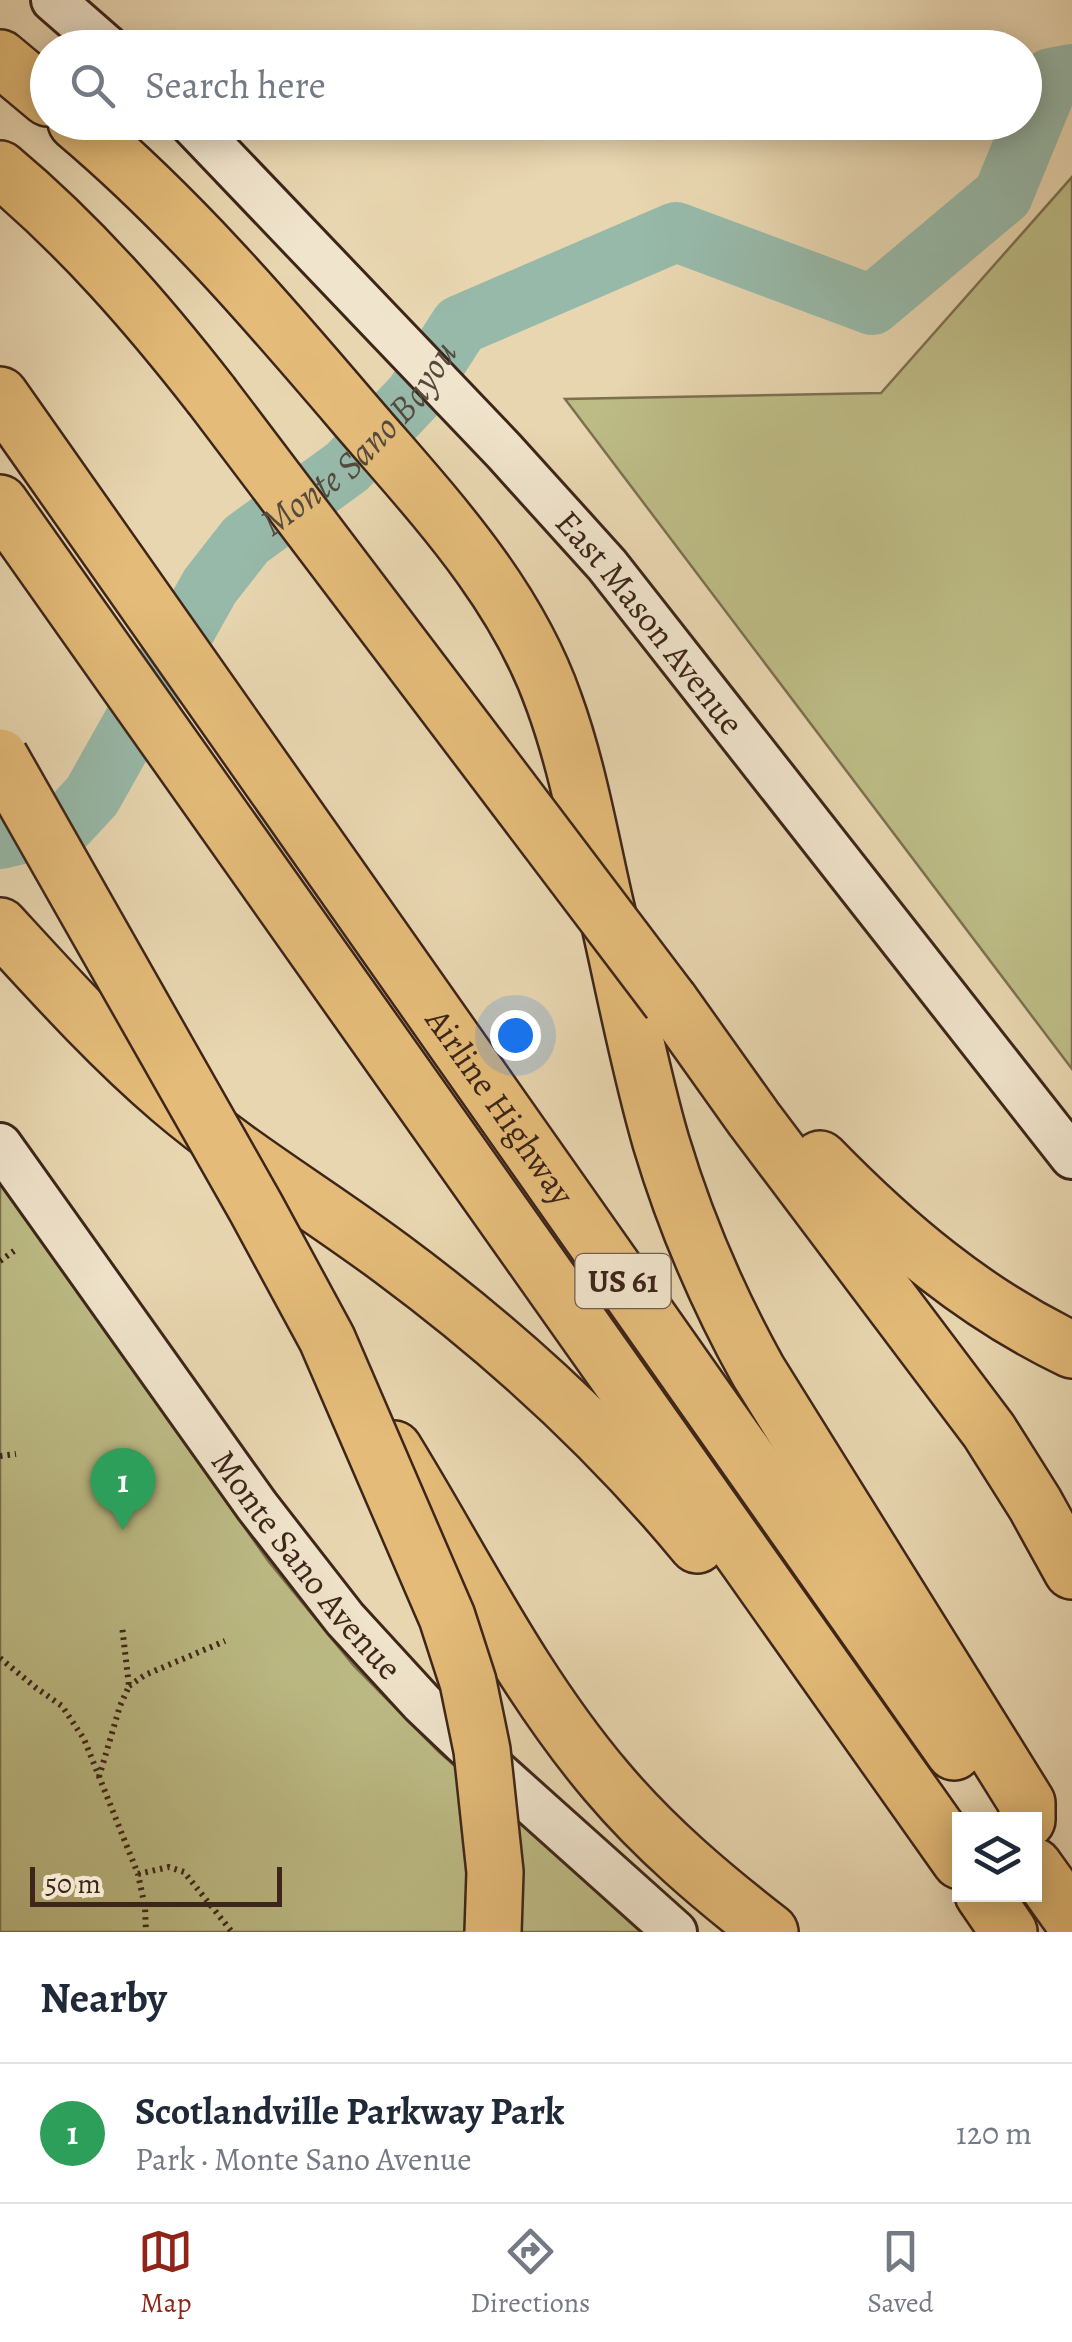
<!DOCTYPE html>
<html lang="en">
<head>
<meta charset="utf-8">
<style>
	body { margin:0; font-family:Alegreya,serif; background:#f2f2f3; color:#1f2937 }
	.controls { position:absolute; right:30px; bottom:30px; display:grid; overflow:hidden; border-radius:0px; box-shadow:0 5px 25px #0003 }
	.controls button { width:90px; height:90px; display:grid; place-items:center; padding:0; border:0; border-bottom:2px solid #e0e1e3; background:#fff; color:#1f2937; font:50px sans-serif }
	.scale { position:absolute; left:30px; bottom:25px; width:252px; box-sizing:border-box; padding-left:10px; border:5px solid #3d2519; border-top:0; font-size:28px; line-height:35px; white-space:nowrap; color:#3d2519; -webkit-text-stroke:8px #f0e4cc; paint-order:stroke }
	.you { position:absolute; left:515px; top:1035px; width:35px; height:35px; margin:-25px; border:8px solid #fff; border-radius:50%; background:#1a73e8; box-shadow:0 0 0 15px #1a73e833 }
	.badge { display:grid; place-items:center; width:65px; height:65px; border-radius:50%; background:#8f2418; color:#fff; font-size:32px; font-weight:700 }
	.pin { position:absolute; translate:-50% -82px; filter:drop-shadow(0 2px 5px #0008) }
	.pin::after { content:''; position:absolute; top:52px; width:35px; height:30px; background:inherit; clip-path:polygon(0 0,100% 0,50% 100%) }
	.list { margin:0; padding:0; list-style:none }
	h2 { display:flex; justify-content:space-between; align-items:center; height:130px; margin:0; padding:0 40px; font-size:42px }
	h2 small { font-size:32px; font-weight:400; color:#747a83 }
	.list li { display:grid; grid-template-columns:65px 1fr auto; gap:30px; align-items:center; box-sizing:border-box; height:140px; padding:0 40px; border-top:2px solid #e0e1e3 }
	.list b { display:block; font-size:38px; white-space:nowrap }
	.list p { margin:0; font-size:32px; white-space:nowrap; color:#747a83 }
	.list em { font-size:32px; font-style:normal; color:#747a83 }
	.icon { flex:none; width:55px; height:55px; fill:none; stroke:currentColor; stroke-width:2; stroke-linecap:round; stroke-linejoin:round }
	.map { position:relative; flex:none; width:1072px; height:1932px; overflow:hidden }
	.search { position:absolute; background:#fff; box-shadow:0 5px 25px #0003; left:30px; right:30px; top:30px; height:110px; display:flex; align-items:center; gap:25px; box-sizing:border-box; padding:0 35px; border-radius:55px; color:#747a83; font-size:38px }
	.sheet { height:270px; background:#fff }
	nav { display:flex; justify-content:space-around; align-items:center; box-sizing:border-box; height:140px; border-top:2px solid #e0e1e3; background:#fff; font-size:28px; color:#747a83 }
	nav a { display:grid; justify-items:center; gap:5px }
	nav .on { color:#8f2418 }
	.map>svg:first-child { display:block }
</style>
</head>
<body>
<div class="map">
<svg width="1072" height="1932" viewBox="0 0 1072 1932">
	<rect width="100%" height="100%" fill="#e8d6b0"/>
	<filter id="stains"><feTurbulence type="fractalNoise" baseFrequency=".002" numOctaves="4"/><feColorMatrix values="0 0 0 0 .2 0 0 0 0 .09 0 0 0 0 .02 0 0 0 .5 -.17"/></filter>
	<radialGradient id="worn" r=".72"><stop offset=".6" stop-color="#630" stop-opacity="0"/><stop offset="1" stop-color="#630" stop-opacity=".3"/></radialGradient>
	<g fill="#bdbc86" stroke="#7d7050" stroke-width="2.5">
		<path d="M1072 177V1069L565 399 881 393Z"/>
		<path d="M0 1182 269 1562 354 1666 439 1752 643 1932H0Z"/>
	</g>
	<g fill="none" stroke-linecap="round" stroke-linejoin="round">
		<path stroke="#97b9a9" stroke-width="60" id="s1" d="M0 839 67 823 92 796 210 586 246 540 347 467 415 395 460 325 676 232 872 305 1003 195 1051 78 1072 74"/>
		<g stroke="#3d2519" stroke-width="48">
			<g id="secondary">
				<path d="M53 0 108 48"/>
				<path id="s2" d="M190 122 504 451 607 565 1072 1157"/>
				<path id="s3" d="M0 1145 257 1506 345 1619 422 1703 463 1742 675 1932"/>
			</g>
		</g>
		<g stroke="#3d2519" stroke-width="60">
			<g id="highway">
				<path d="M0 58 48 98"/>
				<path d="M76 122C179 209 266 310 353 412 429 501 514 588 554 702 577 765 589 833 604 899 623 980 638 1063 661 1142 685 1222 718 1299 758 1371L1027 1803V1820"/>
				<path d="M0 169C80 236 147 313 211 395"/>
				<path id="s4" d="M0 395 954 1752"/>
				<path d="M0 503 960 1861"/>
				<path d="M0 926C55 986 109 1046 171 1099 240 1158 320 1205 392 1259 504 1342 608 1437 697 1545"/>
				<path d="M670 1001 754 1119 989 1431 1035 1504 1072 1571"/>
				<path d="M820 1159C895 1236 974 1303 1072 1350"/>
				<path d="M394 1449C463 1561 521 1681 607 1782 655 1839 712 1887 770 1932"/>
				<path d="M1034 1866 1072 1919"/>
				<path d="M983 1894 1009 1932"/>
			</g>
		</g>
		<g stroke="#3d2519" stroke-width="6" stroke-dasharray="2.5 5" stroke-linecap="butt">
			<path d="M0 1261 14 1251"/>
			<path d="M0 1456 16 1454"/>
			<path d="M0 1658 35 1687 62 1706 84 1739 138 1874 145 1907 146 1932"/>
			<path d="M129 1686 145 1675 225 1641"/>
			<path d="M99 1777 120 1706 129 1686 122 1626"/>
			<path d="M138 1874 169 1867 184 1872 232 1932"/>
		</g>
		<use href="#secondary" stroke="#f0e4cc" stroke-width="42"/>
		<use href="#highway" stroke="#e4bb78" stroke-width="55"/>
		<g stroke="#3d2519" stroke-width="60" stroke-linecap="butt">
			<g id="highway-bridge">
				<path d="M211 395 670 1001"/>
				<path d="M0 757 256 1208 327 1339 447 1617 468 1682 482 1750 495 1872 493 1932"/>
			</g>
		</g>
		<use href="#highway-bridge" stroke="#e4bb78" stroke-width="55"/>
	</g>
	<g text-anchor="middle" stroke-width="9" stroke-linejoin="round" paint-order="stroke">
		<rect fill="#f0e4cc" stroke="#735e4f" stroke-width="2.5" x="575.5" y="1254" width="95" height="54" rx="8"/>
		<g font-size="32" font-weight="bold" fill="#3d2519">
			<text x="623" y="1292">US 61</text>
		</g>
		<g font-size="35" fill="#3d2519" stroke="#f0e4cc">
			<text dy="12" stroke="none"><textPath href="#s2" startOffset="680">East Mason Avenue</textPath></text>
			<text dy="12" stroke="none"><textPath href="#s4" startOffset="870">Airline Highway</textPath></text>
			<text dy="12" stroke="none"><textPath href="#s3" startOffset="520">Monte Sano Avenue</textPath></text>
		</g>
		<g font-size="38" font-style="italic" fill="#544a3d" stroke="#f0e4cc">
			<text dy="13" stroke="none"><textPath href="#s1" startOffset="558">Monte Sano Bayou</textPath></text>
		</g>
	</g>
	<rect width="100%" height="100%" filter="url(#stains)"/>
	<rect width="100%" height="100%" fill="url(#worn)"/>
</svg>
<div class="controls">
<button><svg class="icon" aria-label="layers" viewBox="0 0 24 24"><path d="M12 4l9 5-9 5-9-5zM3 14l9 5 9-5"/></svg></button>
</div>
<div class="scale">50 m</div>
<div class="you"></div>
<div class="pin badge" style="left:123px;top:1530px;background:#2e9e5b">1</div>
<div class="search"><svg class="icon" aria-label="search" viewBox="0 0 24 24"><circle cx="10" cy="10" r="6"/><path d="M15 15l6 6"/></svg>Search here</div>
</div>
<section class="sheet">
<h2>Nearby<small></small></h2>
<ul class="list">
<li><span class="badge" style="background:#2e9e5b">1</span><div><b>Scotlandville Parkway Park</b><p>Park · Monte Sano Avenue</p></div><em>120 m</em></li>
</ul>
</section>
<nav>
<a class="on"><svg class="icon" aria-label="map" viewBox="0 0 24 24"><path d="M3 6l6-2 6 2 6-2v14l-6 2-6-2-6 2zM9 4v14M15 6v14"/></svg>Map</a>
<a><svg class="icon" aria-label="directions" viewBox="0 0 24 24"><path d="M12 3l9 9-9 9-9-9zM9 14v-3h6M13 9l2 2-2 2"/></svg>Directions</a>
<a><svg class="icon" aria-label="saved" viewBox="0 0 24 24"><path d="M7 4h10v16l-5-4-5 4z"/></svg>Saved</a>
</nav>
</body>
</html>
